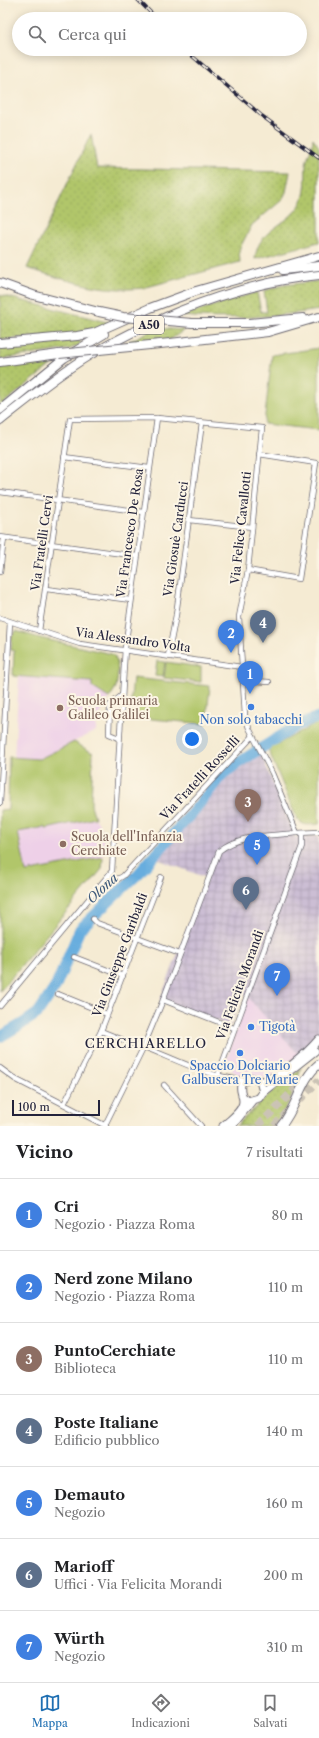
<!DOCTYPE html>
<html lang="it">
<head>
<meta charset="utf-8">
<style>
	body { margin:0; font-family:"Libre Caslon Text",serif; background:#f6f6f6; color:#202124 }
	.scale { position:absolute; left:12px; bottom:10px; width:88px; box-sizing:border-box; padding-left:4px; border:2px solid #22223b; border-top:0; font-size:11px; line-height:14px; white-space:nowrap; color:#22223b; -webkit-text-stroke:3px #fcf5e5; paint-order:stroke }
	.you { position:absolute; left:192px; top:739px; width:14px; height:14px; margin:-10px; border:3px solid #fff; border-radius:50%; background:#1a73e8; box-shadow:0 0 0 6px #1a73e833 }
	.badge { display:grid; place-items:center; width:26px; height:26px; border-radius:50%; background:#1f6fb2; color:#fff; font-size:13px; font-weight:700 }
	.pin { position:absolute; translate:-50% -33px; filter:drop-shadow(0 1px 2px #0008) }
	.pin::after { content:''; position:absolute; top:21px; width:14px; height:12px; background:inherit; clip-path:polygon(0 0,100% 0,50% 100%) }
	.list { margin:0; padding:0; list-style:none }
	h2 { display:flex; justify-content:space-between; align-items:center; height:52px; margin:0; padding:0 16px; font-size:17px }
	h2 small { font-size:13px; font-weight:400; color:#757577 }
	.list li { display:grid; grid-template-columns:26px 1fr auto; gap:12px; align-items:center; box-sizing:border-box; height:72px; padding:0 16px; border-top:1px solid #e0e0e0 }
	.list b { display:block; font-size:15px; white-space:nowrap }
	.list p { margin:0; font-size:13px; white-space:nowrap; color:#757577 }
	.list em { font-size:13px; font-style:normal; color:#757577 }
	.icon { flex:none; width:22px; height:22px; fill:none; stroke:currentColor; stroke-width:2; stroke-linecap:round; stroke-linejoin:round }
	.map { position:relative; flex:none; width:319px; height:1126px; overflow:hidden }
	.search { position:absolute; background:#fff; box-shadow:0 2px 10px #0003; left:12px; right:12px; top:12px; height:44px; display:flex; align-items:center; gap:10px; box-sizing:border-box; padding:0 14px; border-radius:22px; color:#757577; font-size:15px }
	.sheet { height:556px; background:#fff }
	nav { display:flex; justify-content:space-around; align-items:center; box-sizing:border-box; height:56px; border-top:1px solid #e0e0e0; background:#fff; font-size:11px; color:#757577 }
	nav a { display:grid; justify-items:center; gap:2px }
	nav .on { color:#1f6fb2 }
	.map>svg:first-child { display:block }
</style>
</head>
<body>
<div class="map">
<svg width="319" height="1126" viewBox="0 0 319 1126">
	<defs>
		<pattern id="industrial-grid" width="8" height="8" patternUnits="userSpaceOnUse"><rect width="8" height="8" fill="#ccbed4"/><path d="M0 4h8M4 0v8" fill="none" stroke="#afa3b7"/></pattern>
		<pattern id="grass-dots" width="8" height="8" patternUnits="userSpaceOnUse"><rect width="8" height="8" fill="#b1c66b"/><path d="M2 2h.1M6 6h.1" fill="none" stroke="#98aa5e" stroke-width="1.8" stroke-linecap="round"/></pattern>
	</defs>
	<rect width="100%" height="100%" fill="#fcf5e5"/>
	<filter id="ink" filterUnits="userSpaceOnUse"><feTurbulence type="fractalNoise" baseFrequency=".025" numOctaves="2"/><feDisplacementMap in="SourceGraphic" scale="8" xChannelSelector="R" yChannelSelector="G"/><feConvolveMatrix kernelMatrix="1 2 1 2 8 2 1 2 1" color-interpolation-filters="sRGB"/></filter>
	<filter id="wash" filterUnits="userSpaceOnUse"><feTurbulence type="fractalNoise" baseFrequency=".012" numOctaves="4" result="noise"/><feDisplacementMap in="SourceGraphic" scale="16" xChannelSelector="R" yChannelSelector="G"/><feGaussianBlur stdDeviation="0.9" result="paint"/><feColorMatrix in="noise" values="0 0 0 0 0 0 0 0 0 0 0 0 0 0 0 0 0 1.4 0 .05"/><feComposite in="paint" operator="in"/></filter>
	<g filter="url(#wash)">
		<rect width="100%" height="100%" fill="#f5ebd3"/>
		<g fill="#eed0e8">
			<path d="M19 677 92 682V687L109 698 96 719V731L39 759 14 758Z"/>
			<path d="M95 818 104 832 103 857 26 872 18 832 45 827 46 829Z"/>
			<path d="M247 996 299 1055 268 1078 241 1077 225 1065Z"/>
		</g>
		<path fill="url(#industrial-grid)" d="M261 754 295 837 319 836V1036L299 1055 244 993 230 1026 160 1000 207 878 157 859 228 776Z"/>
		<g fill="url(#grass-dots)" stroke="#6a7453">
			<path d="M91 134 97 168 290 172 286 192 282 200 252 225 244 240 239 250 240 262 143 288C102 293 65 280 27 268Z"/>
			<path d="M313 138 319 147V242L255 259C258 230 282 228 297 209 308 196 305 180 306 165 307 155 313 148 313 138Z"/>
			<path d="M319 281V310C273 317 227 320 181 316L257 292 261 312H267L264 291 284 285Z"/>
			<path d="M0 295 111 323C77 339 37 335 0 340Z"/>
			<path d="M155 328 184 330 170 340 125 344Z"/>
			<path d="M79 340 81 344 70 349 0 359V347L48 341Z"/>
			<path d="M60 358 0 406V365Z"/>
			<path d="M301 1068C293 1094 290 1106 271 1126H236L275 1089Z"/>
		</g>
		<g fill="#b1c66b" stroke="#6a7453">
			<path d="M319 348V430L264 424 272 355Z"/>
			<path d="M16 631 40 638 112 654C120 660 118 678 116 687 114 691 111 695 109 698L92 687V682L13 676 14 651 11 650 12 636Z"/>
			<path d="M157 661 165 662 163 677 155 676Z"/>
			<path d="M166 662 201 667V682L164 678Z"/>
			<path d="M133 678 210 686 206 724 129 717Z"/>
			<path d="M319 722V824C308 825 302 827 296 817L268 749Z"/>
			<path d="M74 742 93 753 91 805 95 818 46 829 45 827 18 832 26 872 103 857 102 869 0 991V810L8 809 9 757 39 759Z"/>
		</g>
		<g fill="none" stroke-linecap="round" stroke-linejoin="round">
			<path stroke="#67adde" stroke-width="11" d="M0 1037 22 1024 38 1013 56 986 80 929 139 873 197 807 221 776 238 763 298 725 319 717"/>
		</g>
	</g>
	<g filter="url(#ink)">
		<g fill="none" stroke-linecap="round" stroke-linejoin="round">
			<g stroke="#cbc3b5" stroke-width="8" stroke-dasharray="8 4" stroke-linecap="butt">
				<path d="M258 1126 305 1079"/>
				<path d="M274 1126 319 1080"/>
			</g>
			<g stroke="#6c6870" stroke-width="6">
				<g id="minor">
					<path d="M64 457 149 468"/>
					<path d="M0 492 143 512"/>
					<path d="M189 520 252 527"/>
					<path d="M0 537 137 556"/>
					<path d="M248 570 299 579 316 463 259 454"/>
					<path d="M0 572 4 538"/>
					<path d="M46 589 131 600"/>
					<path d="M0 618 80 644 242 667"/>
					<path d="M39 631 70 419 157 418 262 428 248 570 239 617 245 716 249 728 272 773 297 833 319 832"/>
					<path d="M168 656 176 615 202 423"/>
					<path d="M242 680 269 682"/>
					<path d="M119 738 109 734 110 705 121 696"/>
					<path d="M0 803 10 622"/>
					<path d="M108 877 118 879 123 876 253 736"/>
					<path d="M93 919 97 923 180 954"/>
					<path d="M74 957 123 976"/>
					<path d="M58 994 107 1014"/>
					<path d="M0 1006 112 871 125 648 157 418"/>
					<path d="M234 1028 163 1000 219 851C240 834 271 836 297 833"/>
					<path d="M101 1031 143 1048"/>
					<path d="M144 1047C175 1059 210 1078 244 1080"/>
					<path d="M0 1068 15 1079 106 1126"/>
					<path d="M218 1075 302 846V833"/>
					<path d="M164 1085 201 1126"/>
					<path d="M64 1104 101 1031 161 877"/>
					<path d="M105 1125 143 1048 163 1000"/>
				</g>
			</g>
			<g stroke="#6c6870" stroke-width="9">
				<g id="primary">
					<path d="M260 1081C277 1081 308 1052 319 1039"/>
					<path d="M263 1092 315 1051"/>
					<path d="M223 1126C230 1120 243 1111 243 1101 243 1093 238 1090 242 1082L252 1078 260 1081 263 1092 259 1098 248 1101 242 1096"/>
					<path d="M232 1126 252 1101"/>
				</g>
			</g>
			<g stroke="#6c6870" stroke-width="10">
				<g id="motorway">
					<path d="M283 270 319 266"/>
					<path d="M0 283 33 295 99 312"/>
					<path d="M192 323H249L303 318"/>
					<path d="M0 343 77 336 94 333 150 308 196 291 319 256"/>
					<path d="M170 343 268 332 319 317"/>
					<path d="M0 362 59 354"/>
					<path d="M0 410 64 358 104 334"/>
					<path d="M0 421C28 399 57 375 88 356 158 316 238 283 319 275"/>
					<path d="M281 1126C297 1108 300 1079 319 1064"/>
				</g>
			</g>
			<use href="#minor" stroke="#fff" stroke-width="4.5"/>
			<use href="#primary" stroke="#fff" stroke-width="7"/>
			<use href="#motorway" stroke="#fff" stroke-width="8"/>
			<g stroke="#22223b" stroke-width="3.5">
				<g id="rail">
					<path d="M138 0 157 19"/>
					<path d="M184 49 262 116 319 158"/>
				</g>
			</g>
			<use href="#rail" stroke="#fcf5e5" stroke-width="2" stroke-dasharray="6" stroke-linecap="butt"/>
			<g stroke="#6c6870" stroke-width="10" stroke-linecap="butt">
				<g id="motorway-bridge">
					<path d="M99 312 123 317 192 323"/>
					<path d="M59 354 170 343"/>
				</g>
			</g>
			<use href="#motorway-bridge" stroke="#fff" stroke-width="8"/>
		</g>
	</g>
	<g fill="#3f7fe0" stroke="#fcf5e5" stroke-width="1.5">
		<circle cx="251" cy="707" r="4"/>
		<circle cx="251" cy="1027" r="4"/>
		<circle cx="240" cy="1053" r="4"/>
	</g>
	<g fill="#8d6e63" stroke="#fcf5e5" stroke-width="1.5">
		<circle cx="60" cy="708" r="4"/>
		<circle cx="63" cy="844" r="4"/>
	</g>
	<g text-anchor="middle" stroke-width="4" stroke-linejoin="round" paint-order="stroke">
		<rect fill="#fcf5e5" stroke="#63616e" stroke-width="1" x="134" y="316" width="30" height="18" rx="3"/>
		<g font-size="11" font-weight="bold" fill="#22223b">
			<text x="149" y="329">A50</text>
		</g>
		<g font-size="12" fill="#22223b" stroke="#fcf5e5">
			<text transform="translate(241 528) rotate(-84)" y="4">Via Felice Cavallotti</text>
			<text transform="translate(130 533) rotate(-82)" y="4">Via Francesco De Rosa</text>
			<text transform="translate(176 539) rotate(-82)" y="4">Via Giosuè Carducci</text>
			<text transform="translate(42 543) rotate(-82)" y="4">Via Fratelli Cervi</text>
			<text transform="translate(133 640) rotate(8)" y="4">Via Alessandro Volta</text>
			<text transform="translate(200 778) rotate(-47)" y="4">Via Fratelli Rosselli</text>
			<text transform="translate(120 955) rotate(-69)" y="4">Via Giuseppe Garibaldi</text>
			<text transform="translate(240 985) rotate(-70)" y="4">Via Felicita Morandi</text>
		</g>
		<g font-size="12" fill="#785e54" stroke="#fcf5e5" text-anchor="start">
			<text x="68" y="705">Scuola primaria<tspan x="68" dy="14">Galileo Galilei</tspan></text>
			<text x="71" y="841">Scuola dell'Infanzia<tspan x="71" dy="14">Cerchiate</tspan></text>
		</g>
		<g font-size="12" fill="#366cbe" stroke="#fcf5e5">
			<text x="251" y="724">Non solo tabacchi</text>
			<text x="259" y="1031" text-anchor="start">Tigotà</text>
			<text x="240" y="1070">Spaccio Dolciario<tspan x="240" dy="14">Galbusera Tre Marie</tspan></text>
		</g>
		<g font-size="13" font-style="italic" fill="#3e5a7c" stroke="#fcf5e5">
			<text transform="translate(102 888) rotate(-43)" y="5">Olona</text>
		</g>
		<g font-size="13" letter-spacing="1" fill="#22223b" stroke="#fcf5e5">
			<text x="146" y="1048">CERCHIARELLO</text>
		</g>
	</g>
</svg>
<div class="scale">100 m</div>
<div class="you"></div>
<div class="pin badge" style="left:250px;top:694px;background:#3f7fe0">1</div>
<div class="pin badge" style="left:231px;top:653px;background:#3f7fe0">2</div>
<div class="pin badge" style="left:248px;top:822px;background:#8d6e63">3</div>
<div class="pin badge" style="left:263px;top:643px;background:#5c6f8a">4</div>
<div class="pin badge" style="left:257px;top:865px;background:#3f7fe0">5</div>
<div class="pin badge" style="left:246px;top:910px;background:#5c6f8a">6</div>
<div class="pin badge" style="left:277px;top:996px;background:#3f7fe0">7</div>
<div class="search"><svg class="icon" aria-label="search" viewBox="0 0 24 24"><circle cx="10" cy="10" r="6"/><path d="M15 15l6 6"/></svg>Cerca qui</div>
</div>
<section class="sheet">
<h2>Vicino<small>7 risultati</small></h2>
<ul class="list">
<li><span class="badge" style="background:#3f7fe0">1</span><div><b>Cri</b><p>Negozio · Piazza Roma</p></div><em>80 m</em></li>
<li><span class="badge" style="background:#3f7fe0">2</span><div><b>Nerd zone Milano</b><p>Negozio · Piazza Roma</p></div><em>110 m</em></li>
<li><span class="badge" style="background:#8d6e63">3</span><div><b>PuntoCerchiate</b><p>Biblioteca</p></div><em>110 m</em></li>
<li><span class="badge" style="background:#5c6f8a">4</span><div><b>Poste Italiane</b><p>Edificio pubblico</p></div><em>140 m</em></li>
<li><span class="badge" style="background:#3f7fe0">5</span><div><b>Demauto</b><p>Negozio</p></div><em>160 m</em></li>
<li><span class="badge" style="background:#5c6f8a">6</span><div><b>Marioff</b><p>Uffici · Via Felicita Morandi</p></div><em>200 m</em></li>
<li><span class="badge" style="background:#3f7fe0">7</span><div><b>Würth</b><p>Negozio</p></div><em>310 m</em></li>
</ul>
</section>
<nav>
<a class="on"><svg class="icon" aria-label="map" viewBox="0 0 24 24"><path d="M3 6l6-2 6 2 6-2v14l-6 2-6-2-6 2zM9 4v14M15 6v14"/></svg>Mappa</a>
<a><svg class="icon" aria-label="directions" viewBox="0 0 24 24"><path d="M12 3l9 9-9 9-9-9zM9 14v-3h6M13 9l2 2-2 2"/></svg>Indicazioni</a>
<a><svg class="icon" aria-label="saved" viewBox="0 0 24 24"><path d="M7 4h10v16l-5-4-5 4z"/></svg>Salvati</a>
</nav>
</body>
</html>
